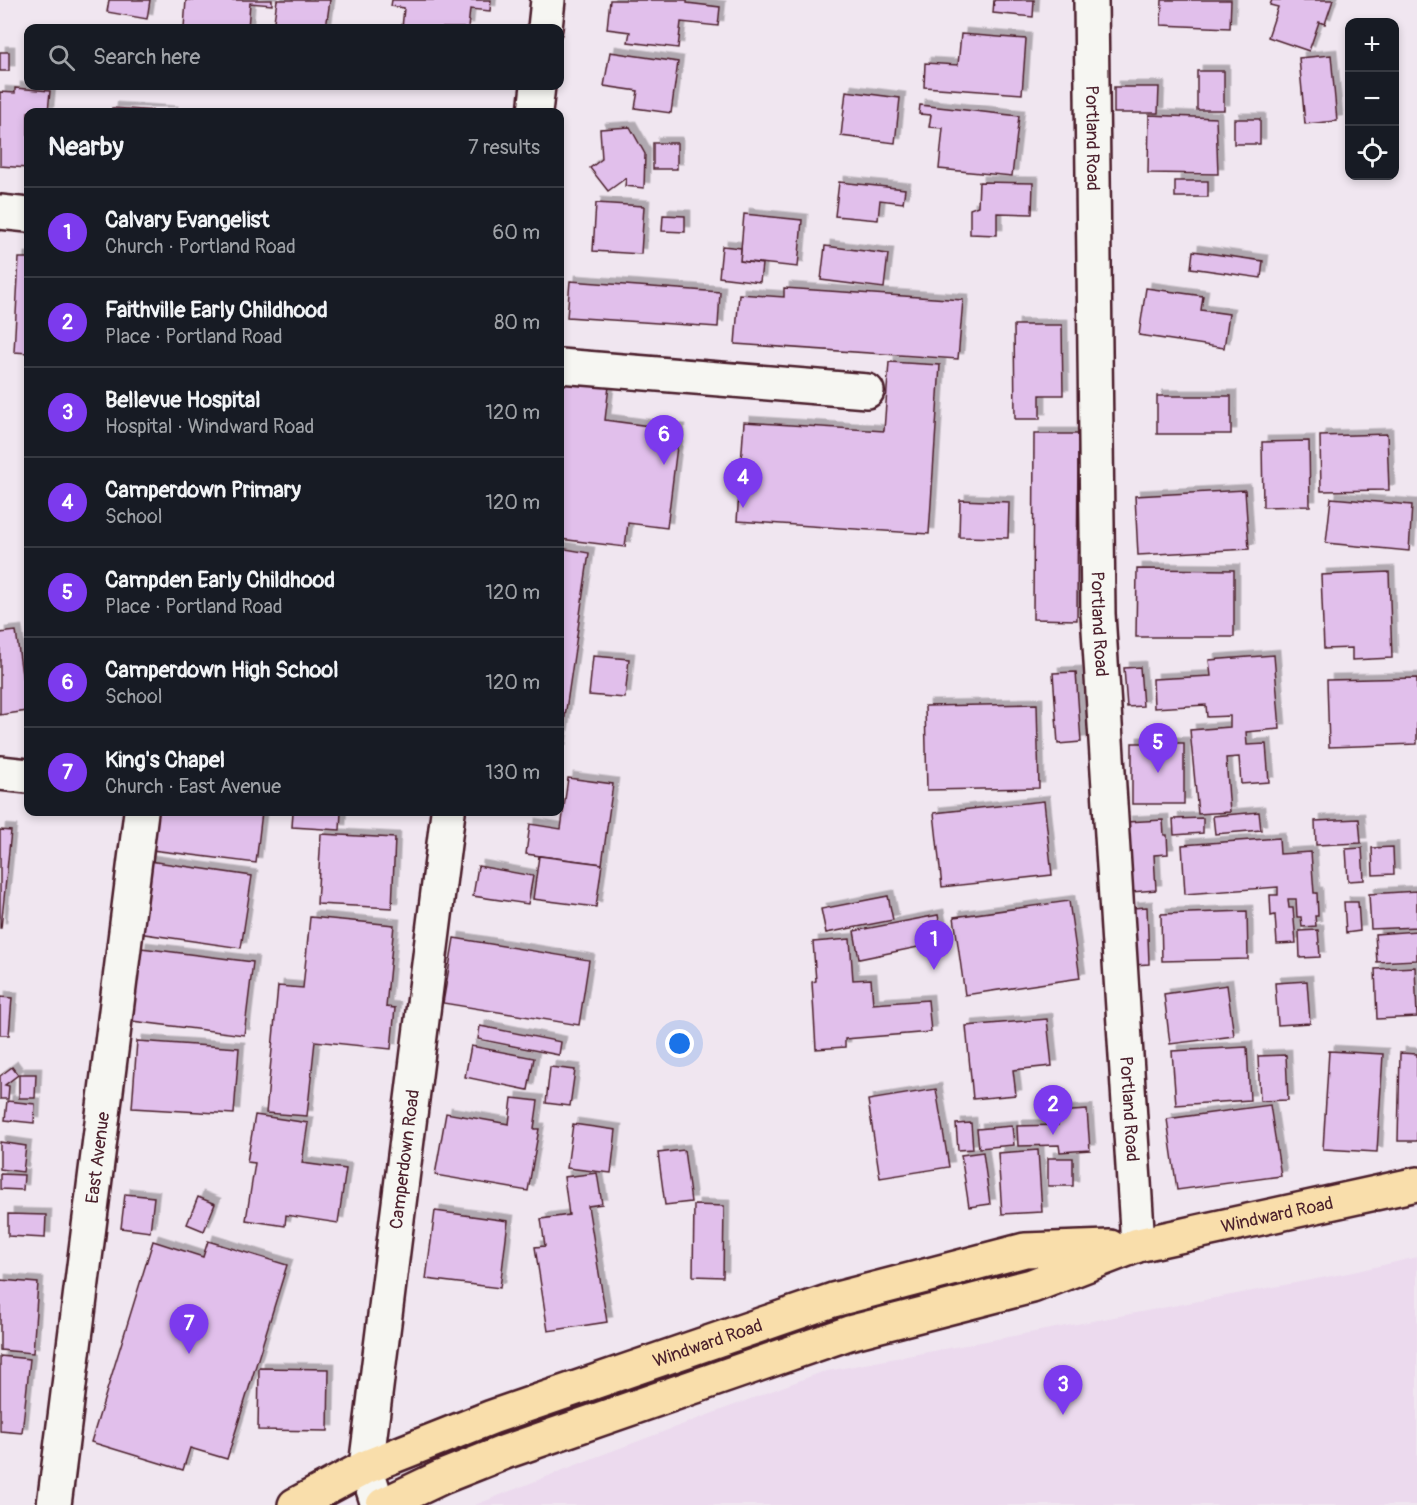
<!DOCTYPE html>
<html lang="en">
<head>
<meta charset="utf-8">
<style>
	body { margin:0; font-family:Pangolin,sans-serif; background:#242831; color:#f1f3f6 }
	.controls { position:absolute; right:18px; top:18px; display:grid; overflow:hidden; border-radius:12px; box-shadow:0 3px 9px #0003 }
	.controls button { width:54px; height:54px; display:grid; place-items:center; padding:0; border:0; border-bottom:2px solid #363941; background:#171b24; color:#f1f3f6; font:30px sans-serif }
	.you { position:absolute; left:680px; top:1044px; width:21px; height:21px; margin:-15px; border:4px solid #fff; border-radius:50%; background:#1a73e8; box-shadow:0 0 0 9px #1a73e833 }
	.badge { display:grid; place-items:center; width:39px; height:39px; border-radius:50%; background:#7c3aed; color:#fff; font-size:20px; font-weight:700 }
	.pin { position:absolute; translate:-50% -50px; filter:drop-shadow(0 2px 3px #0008) }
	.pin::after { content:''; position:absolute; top:32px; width:21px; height:18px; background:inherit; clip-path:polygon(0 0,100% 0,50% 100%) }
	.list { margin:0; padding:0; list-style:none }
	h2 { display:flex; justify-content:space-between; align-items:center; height:78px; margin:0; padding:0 24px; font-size:26px }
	h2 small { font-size:20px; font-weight:400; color:#9ea1a6 }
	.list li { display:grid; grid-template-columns:39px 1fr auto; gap:18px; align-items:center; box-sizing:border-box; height:90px; padding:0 24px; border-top:2px solid #363941 }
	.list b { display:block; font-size:22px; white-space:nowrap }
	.list p { margin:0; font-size:20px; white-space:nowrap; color:#9ea1a6 }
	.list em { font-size:20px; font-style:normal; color:#9ea1a6 }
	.icon { flex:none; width:33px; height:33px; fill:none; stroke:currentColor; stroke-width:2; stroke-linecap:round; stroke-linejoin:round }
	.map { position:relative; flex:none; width:1417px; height:1505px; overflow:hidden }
	.search { position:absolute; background:#171b24; box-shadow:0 3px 9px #0003; left:24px; top:24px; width:540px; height:66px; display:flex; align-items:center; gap:15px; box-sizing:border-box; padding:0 21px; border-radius:12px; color:#9ea1a6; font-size:22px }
	.panel { position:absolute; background:#171b24; box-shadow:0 3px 9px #0003; left:24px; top:108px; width:540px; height:708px; border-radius:12px }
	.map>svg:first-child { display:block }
</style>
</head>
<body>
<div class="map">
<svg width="1417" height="1505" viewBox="0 0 1417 1505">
	<defs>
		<filter id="shadow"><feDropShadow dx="5.5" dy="-5.5" stdDeviation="0" flood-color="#0004"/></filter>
	</defs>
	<rect width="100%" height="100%" fill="#f0e6f0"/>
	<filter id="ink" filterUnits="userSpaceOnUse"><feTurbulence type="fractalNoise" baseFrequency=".0167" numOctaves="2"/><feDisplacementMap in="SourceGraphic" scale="12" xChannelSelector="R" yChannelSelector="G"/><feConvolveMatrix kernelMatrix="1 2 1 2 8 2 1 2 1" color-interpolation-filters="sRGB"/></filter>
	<g filter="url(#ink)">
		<path fill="#ecdaee" d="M1417 1257V1505H475L596 1457 822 1372 1353 1272Z"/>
		<g fill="#e1bfeb" stroke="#4a1f2b" stroke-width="1.5" filter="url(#shadow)">
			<path d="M109 0H150L147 19 107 12Z"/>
			<path d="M186 0H272V5L250 3 248 28H184Z"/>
			<path d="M277 0H330L326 28H273Z"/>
			<path d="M392 0H491L490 11 470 9 468 28H402L404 8 391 6Z"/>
			<path d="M610 0H687V3L720 7 718 26 681 22 678 48 628 42 630 32 607 29Z"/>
			<path d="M994 0H1034L1033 17 993 13Z"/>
			<path d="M1162 0H1231L1230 28 1161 25Z"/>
			<path d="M1272 0H1333L1325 24 1319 22 1309 51 1268 37 1278 7 1270 5Z"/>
			<path d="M961 34 1026 39 1022 94 924 87 925 63 958 65Z"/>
			<rect x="0" y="52" width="9" height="19"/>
			<path d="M610 52 678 62 671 113 635 108 638 91 604 86Z"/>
			<path d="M1331 55 1337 121 1305 124 1299 58Z"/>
			<rect x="1197" y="71" width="27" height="39"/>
			<path d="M1114 87H1159L1158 113H1114Z"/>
			<path d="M15 88 50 91 48 112H28V168L0 166V92L15 93Z"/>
			<path d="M846 91 900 98 895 143 841 136Z"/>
			<path d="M920 105 1019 116 1012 176 939 169 943 128 929 127 931 115 919 114Z"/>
			<path d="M112 108 173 112H112Z"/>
			<path d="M1149 115 1216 118 1218 174 1148 173Z"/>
			<rect x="1234" y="119" width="26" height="25"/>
			<path d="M630 127 645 154 644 188 625 186 626 178 608 191 590 168 602 159 600 129Z"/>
			<rect x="653" y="143" width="24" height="26"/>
			<rect x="1175" y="181" width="33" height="16"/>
			<path d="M839 182 905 189 903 203 880 200 878 220 835 216Z"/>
			<path d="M979 182 1033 183 1032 214 997 213V235L970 234V209L978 206Z"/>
			<path d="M596 203 644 206 641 254 593 251Z"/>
			<path d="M744 214 802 220 798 267 740 261Z"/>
			<path d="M663 215 685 216V232L662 231Z"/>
			<path d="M722 246 741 248 740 261 762 264 760 282 719 277Z"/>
			<path d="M825 246 888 254 884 288 821 280Z"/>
			<path d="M1193 251 1263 261 1261 278 1191 268Z"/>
			<path d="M19 258H28V353L14 352Z"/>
			<path d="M570 281 720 292 718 327 567 317Z"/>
			<path d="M784 288 963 300 958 359 735 344 739 294 784 297Z"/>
			<path d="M1146 288 1203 296 1201 310 1229 314 1224 348 1139 335Z"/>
			<path d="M1014 325H1062L1063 395H1040V419H1015Z"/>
			<path d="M889 362 940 365 929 534 737 521 744 422 884 431Z"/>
			<path d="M561 380 609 386 605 420 679 430 667 528 628 523 625 547 560 539V391Z"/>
			<rect x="1157" y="396" width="74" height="38"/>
			<path d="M1034 434H1078L1077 620 1033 619Z"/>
			<path d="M1387 434 1389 490 1321 491 1320 436Z"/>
			<path d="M1309 441 1310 506 1263 507 1262 442Z"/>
			<path d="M1245 490 1249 549 1138 555 1135 496Z"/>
			<path d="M1331 498 1412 505 1409 551 1326 543Z"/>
			<path d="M960 500 1009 502 1008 538 959 537Z"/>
			<path d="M560 548 589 553 560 751Z"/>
			<path d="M1137 569 1234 570V637H1136Z"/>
			<path d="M1389 572 1392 658 1352 660V648L1324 649 1321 575Z"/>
			<path d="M16 631 27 711 0 715V633Z"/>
			<path d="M1274 655 1280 729 1246 732 1247 745 1266 744 1269 782 1241 784 1239 757 1226 758 1230 812 1198 814 1190 730 1230 727V716L1207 717 1206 705 1154 708 1153 679 1211 676 1209 660Z"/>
			<path d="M593 656 629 659 625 698 589 695Z"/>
			<path d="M1140 667 1143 706 1127 707 1124 668Z"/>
			<path d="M1076 672 1081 742 1058 744 1053 673Z"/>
			<path d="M1417 678V744L1329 747 1327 680Z"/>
			<path d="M1037 704 1039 788 927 790 925 706Z"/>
			<rect x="1132" y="743" width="52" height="61"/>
			<path d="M568 778 613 784 602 864 526 854 530 824 561 829Z"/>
			<path d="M1044 801 1052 875 942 887 934 813Z"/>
			<path d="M156 812H262L256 863 152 850Z"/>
			<path d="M293 812H341L340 830 292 827Z"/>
			<path d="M1259 812 1261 830 1215 834 1213 816Z"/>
			<path d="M1203 818V833L1174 835 1173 819Z"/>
			<path d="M1359 819 1361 843 1316 845 1315 821Z"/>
			<path d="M1163 820 1164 835H1167L1168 854 1154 855 1156 890 1131 892 1126 822Z"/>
			<path d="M0 830 11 831 1 928H0Z"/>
			<path d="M321 834 395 838 392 908 317 904Z"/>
			<path d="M1279 838 1280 854 1311 852 1314 893H1317L1318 916H1315L1316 926 1302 927 1301 917H1297L1296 899H1288L1289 908H1293L1296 943 1277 944 1275 915 1271 916 1270 895H1278V887L1185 894 1182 845Z"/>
			<path d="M1393 847 1394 874 1373 875 1372 848Z"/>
			<path d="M1362 848 1364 880 1348 881 1346 849Z"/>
			<path d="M539 856 602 864 596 907 533 899Z"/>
			<path d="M149 861 252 876 241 948 138 933Z"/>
			<path d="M478 866 533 876 528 904 473 896Z"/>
			<path d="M1417 891V927L1371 929 1369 894Z"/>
			<path d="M888 896 893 920 826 933 821 909Z"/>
			<path d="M1069 901 1080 978 965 995 954 917Z"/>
			<path d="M1344 902H1358L1360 931 1346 933Z"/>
			<path d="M1147 907 1149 964 1134 965 1132 908Z"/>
			<path d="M1247 911 1248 959 1162 961 1161 914Z"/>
			<path d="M938 915 943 942 859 959 854 931Z"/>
			<path d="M310 917 394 925 386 1007 395 1008 391 1049 315 1041 307 1116 266 1113 278 986 303 988Z"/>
			<path d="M1318 930 1320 957 1300 958 1299 931Z"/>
			<path d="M1417 931V960L1377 962 1375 934Z"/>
			<path d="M454 938 589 960 579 1025 443 1003Z"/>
			<path d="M850 939 853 980 871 979 873 1004 928 1000 931 1032 845 1039V1047L816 1049 812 982 816 981 813 942Z"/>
			<path d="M141 948 253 962 244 1035 132 1021Z"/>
			<path d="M1415 967 1417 1017 1377 1019 1375 969Z"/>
			<path d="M1307 981 1310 1023 1278 1025 1275 983Z"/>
			<path d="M1227 985 1234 1036 1170 1044 1164 994Z"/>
			<path d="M0 997 12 998 9 1035H0Z"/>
			<path d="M1047 1019 1052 1066 1013 1070 1016 1095 973 1099 966 1026Z"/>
			<path d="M480 1026 561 1042 559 1055 478 1039Z"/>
			<path d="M137 1041 239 1048 234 1114 132 1108Z"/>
			<path d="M471 1046 534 1058 528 1090 465 1077Z"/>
			<path d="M1247 1047 1250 1100 1176 1105 1172 1051Z"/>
			<path d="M1329 1051 1383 1054 1377 1152 1323 1149Z"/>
			<path d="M1400 1053 1417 1054V1141H1398Z"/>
			<path d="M1286 1055 1288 1100 1260 1101 1258 1056Z"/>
			<path d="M12 1067 18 1075 5 1085 9 1086 8 1099H0V1076Z"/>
			<path d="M550 1067 575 1070 570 1106 546 1103Z"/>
			<path d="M19 1074H36L35 1098H19Z"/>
			<path d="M936 1089 949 1167 880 1178 868 1100Z"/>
			<path d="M512 1098 538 1101 534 1129H539L528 1191 435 1175 446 1113 509 1124Z"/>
			<path d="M7 1101 35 1104 34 1123 5 1120Z"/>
			<path d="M1270 1105 1281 1176 1177 1190 1167 1119Z"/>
			<path d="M1087 1110 1090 1150 1060 1152 1059 1145 1018 1146 1017 1126 1058 1125 1057 1112Z"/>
			<path d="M255 1115 308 1123 302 1163 346 1169 338 1223 286 1215 285 1226 246 1220 255 1163 247 1162Z"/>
			<path d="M971 1123 973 1149 958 1150 956 1124Z"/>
			<path d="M573 1124 616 1130 611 1173 567 1168Z"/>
			<path d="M1012 1126 1014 1145 979 1148 977 1129Z"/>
			<path d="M0 1142 26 1146 23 1172 0 1169Z"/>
			<path d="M684 1150 691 1202 665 1205 658 1153Z"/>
			<path d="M1038 1150 1042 1212 1002 1214 998 1153Z"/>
			<path d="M983 1152 990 1204 969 1207 961 1155Z"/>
			<rect x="1048" y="1158" width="25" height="28"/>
			<path d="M597 1173 602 1204 588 1206 607 1322 548 1331 535 1247 545 1246 541 1219 569 1215 564 1177Z"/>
			<path d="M0 1174 24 1175 23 1190 0 1189Z"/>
			<path d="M125 1194 154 1197 150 1232 121 1228Z"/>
			<path d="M198 1197 215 1204 204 1231 187 1224Z"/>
			<path d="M694 1205 724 1206 723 1277 693 1276Z"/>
			<path d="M435 1211 508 1221 500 1288 426 1279Z"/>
			<path d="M8 1214 46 1215 45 1238 8 1236Z"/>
			<path d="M153 1241 203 1257 208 1241 287 1265 227 1459 190 1448 183 1470 91 1442Z"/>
			<path d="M0 1280 38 1283 33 1353 0 1350Z"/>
			<path d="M0 1356 30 1359 22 1433 0 1431Z"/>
			<path d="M259 1368 329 1369 328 1431 258 1430Z"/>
		</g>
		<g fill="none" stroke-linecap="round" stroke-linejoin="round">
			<g stroke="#4a1f2b" stroke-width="38">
				<g id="minor">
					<path id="s1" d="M1091 0 1098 614 1138 1245"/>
					<path d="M545 28 548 0"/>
					<path d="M535 112 538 86"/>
					<path d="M0 212 28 215"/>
					<path d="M560 366 867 391"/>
					<path d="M0 773 28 776"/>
					<path id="s2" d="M54 1505 141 812"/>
					<path id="s3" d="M378 1505 366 1467 448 812"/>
				</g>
			</g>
			<g stroke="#4a1f2b" stroke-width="38">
				<g id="major">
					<path id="s4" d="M295 1505 366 1467 492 1417 833 1300 1025 1250 1110 1247"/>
					<path id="s5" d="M383 1505 442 1477 505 1452 849 1333 1032 1286 1138 1245 1417 1184"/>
				</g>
			</g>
			<use href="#minor" stroke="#f6f6f2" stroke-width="33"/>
			<use href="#major" stroke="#f9deab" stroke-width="33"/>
		</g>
	</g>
	<g text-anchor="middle" stroke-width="5" stroke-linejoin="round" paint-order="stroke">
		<g font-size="18" fill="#4a1f2b" stroke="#f6f6f2">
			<text dy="6" stroke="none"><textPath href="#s1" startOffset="138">Portland Road</textPath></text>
			<text dy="6" stroke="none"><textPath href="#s1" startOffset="624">Portland Road</textPath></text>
			<text dy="6" stroke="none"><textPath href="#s1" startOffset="1110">Portland Road</textPath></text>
			<text dy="6" stroke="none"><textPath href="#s2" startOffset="350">East Avenue</textPath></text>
			<text dy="6" stroke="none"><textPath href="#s3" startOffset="350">Camperdown Road</textPath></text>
			<text dy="6" stroke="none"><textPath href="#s5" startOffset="942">Windward Road</textPath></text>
			<text dy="6" stroke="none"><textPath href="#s4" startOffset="444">Windward Road</textPath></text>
		</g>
	</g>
</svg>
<div class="controls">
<button>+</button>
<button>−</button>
<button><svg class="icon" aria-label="locate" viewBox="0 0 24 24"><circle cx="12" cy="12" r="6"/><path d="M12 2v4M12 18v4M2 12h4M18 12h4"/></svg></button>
</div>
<div class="you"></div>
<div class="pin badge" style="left:934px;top:970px">1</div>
<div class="pin badge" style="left:1053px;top:1135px">2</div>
<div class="pin badge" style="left:1063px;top:1415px">3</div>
<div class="pin badge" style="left:743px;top:508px">4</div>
<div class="pin badge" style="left:1158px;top:773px">5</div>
<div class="pin badge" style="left:664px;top:465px">6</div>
<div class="pin badge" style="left:189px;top:1354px">7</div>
<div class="search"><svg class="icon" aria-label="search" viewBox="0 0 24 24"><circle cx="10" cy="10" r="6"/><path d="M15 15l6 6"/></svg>Search here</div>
<section class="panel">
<h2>Nearby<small>7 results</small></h2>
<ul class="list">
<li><span class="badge">1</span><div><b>Calvary Evangelist</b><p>Church · Portland Road</p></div><em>60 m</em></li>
<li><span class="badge">2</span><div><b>Faithville Early Childhood</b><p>Place · Portland Road</p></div><em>80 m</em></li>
<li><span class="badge">3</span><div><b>Bellevue Hospital</b><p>Hospital · Windward Road</p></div><em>120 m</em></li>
<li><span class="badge">4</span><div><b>Camperdown Primary</b><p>School</p></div><em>120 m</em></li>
<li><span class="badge">5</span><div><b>Campden Early Childhood</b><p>Place · Portland Road</p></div><em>120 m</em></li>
<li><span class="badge">6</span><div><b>Camperdown High School</b><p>School</p></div><em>120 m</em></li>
<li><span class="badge">7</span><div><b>King's Chapel</b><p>Church · East Avenue</p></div><em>130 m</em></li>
</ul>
</section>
</div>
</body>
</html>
